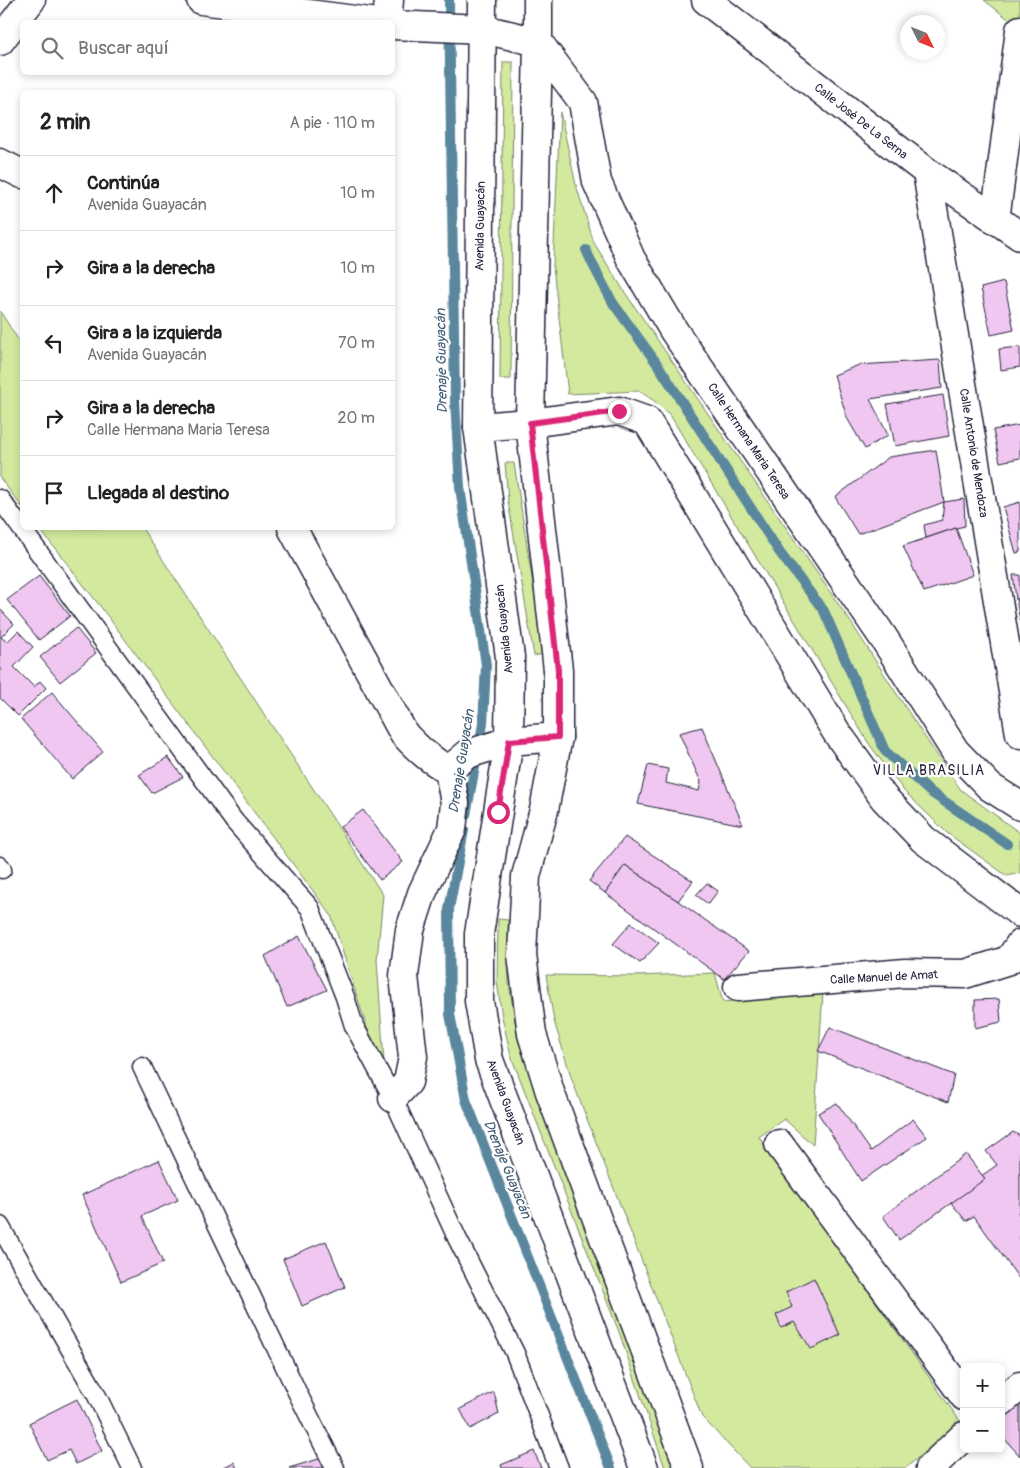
<!DOCTYPE html>
<html lang="es">
<head>
<meta charset="utf-8">
<style>
	body { margin:0; font-family:Pangolin,sans-serif; background:#f6f6f6; color:#222 }
	.controls { position:absolute; right:15px; bottom:15px; display:grid; overflow:hidden; border-radius:8px; box-shadow:0 2px 8px #0003 }
	.controls button { width:45px; height:45px; display:grid; place-items:center; padding:0; border:0; border-bottom:1px solid #e0e0e0; background:#fff; color:#222; font:25px sans-serif }
	.compass { position:absolute; left:900px; top:15px; width:45px; height:45px; border-radius:50%; background:#fff; box-shadow:0 2px 8px #0003; rotate:133deg }
	.stop { position:absolute; width:15px; height:15px; margin:-11px; border:4px solid #db2777; border-radius:50%; background:#fff }
	.stop.end { background:#db2777; border-color:#fff; box-shadow:0 1px 5px #0008 }
	.list { margin:0; padding:0; list-style:none }
	h2 { display:flex; justify-content:space-between; align-items:center; height:65px; margin:0; padding:0 20px; font-size:21px }
	h2 small { font-size:16px; font-weight:400; color:#767676 }
	.list li { display:grid; grid-template-columns:32px 1fr auto; gap:15px; align-items:center; box-sizing:border-box; height:75px; padding:0 20px; border-top:1px solid #e0e0e0 }
	.list b { display:block; font-size:19px; white-space:nowrap }
	.list p { margin:0; font-size:16px; white-space:nowrap; color:#767676 }
	.list em { font-size:16px; font-style:normal; color:#767676 }
	.icon { flex:none; width:28px; height:28px; fill:none; stroke:currentColor; stroke-width:2; stroke-linecap:round; stroke-linejoin:round }
	.map { position:relative; flex:none; width:1020px; height:1468px; overflow:hidden }
	.search { position:absolute; background:#fff; box-shadow:0 2px 8px #0003; left:20px; top:20px; width:375px; height:55px; display:flex; align-items:center; gap:12px; box-sizing:border-box; padding:0 18px; border-radius:8px; color:#767676; font-size:19px }
	.panel { position:absolute; background:#fff; box-shadow:0 2px 8px #0003; left:20px; top:90px; width:375px; height:440px; border-radius:8px }
	.map>svg:first-child { display:block }
</style>
</head>
<body>
<div class="map">
<svg width="1020" height="1468" viewBox="0 0 1020 1468">
	<rect width="100%" height="100%" fill="#fff"/>
	<filter id="ink" filterUnits="userSpaceOnUse"><feTurbulence type="fractalNoise" baseFrequency=".02" numOctaves="2"/><feDisplacementMap in="SourceGraphic" scale="10" xChannelSelector="R" yChannelSelector="G"/><feConvolveMatrix kernelMatrix="1 2 1 2 8 2 1 2 1" color-interpolation-filters="sRGB"/></filter>
	<g filter="url(#ink)">
		<g fill="#d2e99e" stroke="#7a866c">
			<path d="M984 0H1020V28Z"/>
			<path d="M503 62H513L511 379H500Z"/>
			<path d="M560 112 576 185 594 243 626 294 852 624 922 733 961 790 1020 833V873L1007 876 947 833 904 791 869 744 670 415 653 400 639 391 568 394 553 267Z"/>
			<path d="M0 311 22 346V507L0 478Z"/>
			<path d="M505 463H514L544 654 534 656 508 501Z"/>
			<path d="M39 528H142L383 895 377 960 384 1062 367 1028 331 915 100 606Z"/>
			<path d="M498 919 508 920 509 983 518 1040 677 1468H665L619 1332 511 1056 502 1017 497 981Z"/>
			<path d="M715 973 723 1002 823 992 813 1145 784 1119 759 1137 960 1421 906 1468H750L702 1417 572 1080 554 1021 546 975 636 976Z"/>
		</g>
		<g fill="none" stroke-linecap="round" stroke-linejoin="round">
			<g stroke="#5a879e" stroke-width="10">
				<path d="M449 0 455 401 460 487 486 665 483 724 466 815"/>
				<path d="M586 250 593 265 613 303 658 365 780 553 824 611 885 751 929 791 1007 844"/>
				<path d="M464 830 449 909 450 1014 466 1100 611 1468"/>
			</g>
		</g>
		<g fill="#efc7f0" stroke="#22223b">
			<path d="M1004 282 1014 330 991 335 981 288Z"/>
			<path d="M1020 347V367L1001 370 999 349Z"/>
			<path d="M940 360 942 388 870 399 888 435 865 449 847 418 834 375 859 365Z"/>
			<path d="M943 395 949 436 895 446 887 404Z"/>
			<path d="M1020 425V458L1000 462 993 430Z"/>
			<path d="M936 450 944 502 858 534 835 497 889 457Z"/>
			<path d="M964 499 965 526 956 528 926 538 924 525 942 520 944 502Z"/>
			<path d="M1020 502V552L1016 553 1003 507Z"/>
			<path d="M956 528 973 575 924 592 903 546Z"/>
			<path d="M1013 575H1020V599H1016Z"/>
			<path d="M39 576 70 616 39 640 7 600Z"/>
			<path d="M1016 599H1020V620Z"/>
			<path d="M0 609 14 624 1 637 7 642 18 631 33 647 14 667 34 687 40 681 46 688 18 716 0 698Z"/>
			<path d="M76 628 96 653 60 682 40 657Z"/>
			<path d="M52 692 103 752 72 779 21 719Z"/>
			<path d="M702 727 743 825 638 804 648 765 668 769 666 783 699 791 701 782 679 733Z"/>
			<path d="M168 757 183 777 152 793 139 775Z"/>
			<path d="M363 810 403 862 380 880 340 827Z"/>
			<path d="M625 837 693 881 678 901 625 865 605 893 589 881Z"/>
			<path d="M625 865 678 901 749 951 724 979 605 893Z"/>
			<path d="M707 883 718 891 708 904 696 895Z"/>
			<path d="M631 923 659 943 640 963 613 944Z"/>
			<path d="M299 936 327 990 287 1007 265 956Z"/>
			<path d="M999 999 1001 1022 975 1028V1000Z"/>
			<path d="M830 1027 954 1075 948 1102 818 1051Z"/>
			<path d="M837 1103 871 1151 913 1119 927 1137 861 1181 818 1113Z"/>
			<path d="M1013 1132 1020 1136V1210L1018 1212 1020 1216V1280L974 1216 966 1221 948 1199 997 1165 986 1151Z"/>
			<path d="M966 1154 985 1179 899 1240 883 1216Z"/>
			<path d="M159 1160 178 1200 142 1216 163 1263 121 1282 82 1195Z"/>
			<path d="M326 1241 345 1287 302 1306 283 1259Z"/>
			<path d="M814 1278 840 1335 811 1349 794 1322 781 1328 776 1315 792 1307 786 1292Z"/>
			<path d="M494 1392 499 1414 470 1429 460 1409Z"/>
			<path d="M77 1399 102 1451 76 1464 69 1450 47 1460 29 1423Z"/>
			<path d="M1015 1401 1020 1407V1456L1001 1435V1412Z"/>
			<path d="M534 1451 541 1468H502L501 1465Z"/>
			<path d="M322 1458 325 1468H289Z"/>
			<path d="M234 1462 237 1468H222Z"/>
		</g>
		<g fill="none" stroke-linecap="round" stroke-linejoin="round">
			<g stroke="#22223b" stroke-width="21">
				<g id="lane">
					<path d="M0 499 234 821 310 908 345 997 354 1026 393 1098 457 1238 515 1353 559 1468"/>
					<path d="M0 866 2 869"/>
					<path d="M142 1067 300 1398 335 1468"/>
					<path d="M0 1226 96 1394 132 1468"/>
				</g>
			</g>
			<g stroke="#22223b" stroke-width="31">
				<g id="street">
					<path d="M201 0 370 22"/>
					<path d="M706 0 927 172 1020 236"/>
					<path d="M387 22 389 0"/>
					<path d="M392 25 483 29 538 42 583 102 597 182 631 259 674 331 885 640 955 751 990 787 1020 806"/>
					<path d="M0 41 31 0"/>
					<path d="M0 163 22 174"/>
					<path d="M927 172 1020 734"/>
					<path d="M995 220 1020 30"/>
					<path d="M478 427 530 423 619 411 647 421 837 733 884 798 923 839 1020 913"/>
					<path d="M292 528 404 734C419 750 430 760 449 770"/>
					<path d="M449 770 468 754 509 741 558 737"/>
					<path d="M738 987 905 973 965 974 1009 960 1020 944"/>
					<path d="M393 1098 408 1082 413 1057 404 976 410 930 422 893 452 829 455 803 449 770"/>
					<path d="M779 1144 964 1396"/>
					<path d="M1001 1402 1020 1386"/>
					<path d="M930 1468 964 1436"/>
				</g>
			</g>
			<g stroke="#22223b" stroke-width="31">
				<g id="primary">
					<path d="M482 0 478 427 510 657 509 741 479 934V1001L489 1060 644 1468"/>
					<path d="M538 0V42L530 423 558 670V737L544 810 526 876 522 955 532 1034 550 1092 689 1468"/>
				</g>
			</g>
			<use href="#lane" stroke="#fff" stroke-width="18"/>
			<use href="#street" stroke="#fff" stroke-width="28"/>
			<use href="#primary" stroke="#fff" stroke-width="28"/>
		</g>
	</g>
	<g fill="none" stroke-linecap="round" stroke-linejoin="round" filter="url(#ink)">
		<path stroke="#db2777" stroke-width="6" d="M498 812 509 741 558 737V670L530 423 619 411"/>
	</g>
	<g text-anchor="middle" stroke-width="4.5" stroke-linejoin="round" paint-order="stroke">
		<g font-size="12" fill="#22223b" stroke="#fff">
			<text transform="translate(861 121) rotate(38)" y="4">Calle José De La Serna</text>
			<text transform="translate(480 226) rotate(-89)" y="4">Avenida Guayacán</text>
			<text transform="translate(749 441) rotate(56)" y="4">Calle Hermana Maria Teresa</text>
			<text transform="translate(974 453) rotate(81)" y="4">Calle Antonio de Mendoza</text>
			<text transform="translate(504 629) rotate(-96)" y="4">Avenida Guayacán</text>
			<text transform="translate(884 977) rotate(-3)" y="4">Calle Manuel de Amat</text>
			<text transform="translate(506 1102) rotate(70)" y="4">Avenida Guayacán</text>
		</g>
		<g font-size="14" font-style="italic" fill="#435d75" stroke="#fff">
			<text transform="translate(441 361) rotate(-91)" y="5">Drenaje Guayacán</text>
			<text transform="translate(461 761) rotate(-81)" y="5">Drenaje Guayacán</text>
			<text transform="translate(508 1169) rotate(68)" y="5">Drenaje Guayacán</text>
		</g>
		<g font-size="14" letter-spacing="1" fill="#22223b" stroke="#fff">
			<text x="929" y="775">VILLA BRASILIA</text>
		</g>
	</g>
</svg>
<div class="controls">
<button>+</button>
<button>−</button>
</div>
<svg class="compass" viewBox="-18 -18 36 36"><path d="M0-13l5 13h-10z" fill="#e53935"/><path d="M0 13l5-13h-10z" fill="#767676"/></svg>
<div class="stop" style="left:498px;top:812px"></div>
<div class="stop end" style="left:619px;top:411px"></div>
<div class="search"><svg class="icon" aria-label="search" viewBox="0 0 24 24"><circle cx="10" cy="10" r="6"/><path d="M15 15l6 6"/></svg>Buscar aquí</div>
<section class="panel">
<h2>2 min<small>A pie · 110 m</small></h2>
<ul class="list">
<li><svg class="icon" aria-label="ahead" viewBox="0 0 24 24"><path d="M12 20V5M6 11l6-6 6 6"/></svg><div><b>Continúa</b><p>Avenida Guayacán</p></div><em>10 m</em></li>
<li><svg class="icon" aria-label="right" viewBox="0 0 24 24"><path d="M7 20v-9h11M14 6l5 5-5 5"/></svg><div><b>Gira a la derecha</b></div><em>10 m</em></li>
<li><svg class="icon" aria-label="left" viewBox="0 0 24 24"><path d="M17 20v-9H6M10 6l-5 5 5 5"/></svg><div><b>Gira a la izquierda</b><p>Avenida Guayacán</p></div><em>70 m</em></li>
<li><svg class="icon" aria-label="right" viewBox="0 0 24 24"><path d="M7 20v-9h11M14 6l5 5-5 5"/></svg><div><b>Gira a la derecha</b><p>Calle Hermana Maria Teresa</p></div><em>20 m</em></li>
<li><svg class="icon" aria-label="arrive" viewBox="0 0 24 24"><path d="M6 21V4h12l-3 4 3 4H6"/></svg><div><b>Llegada al destino</b></div></li>
</ul>
</section>
</div>
</body>
</html>
